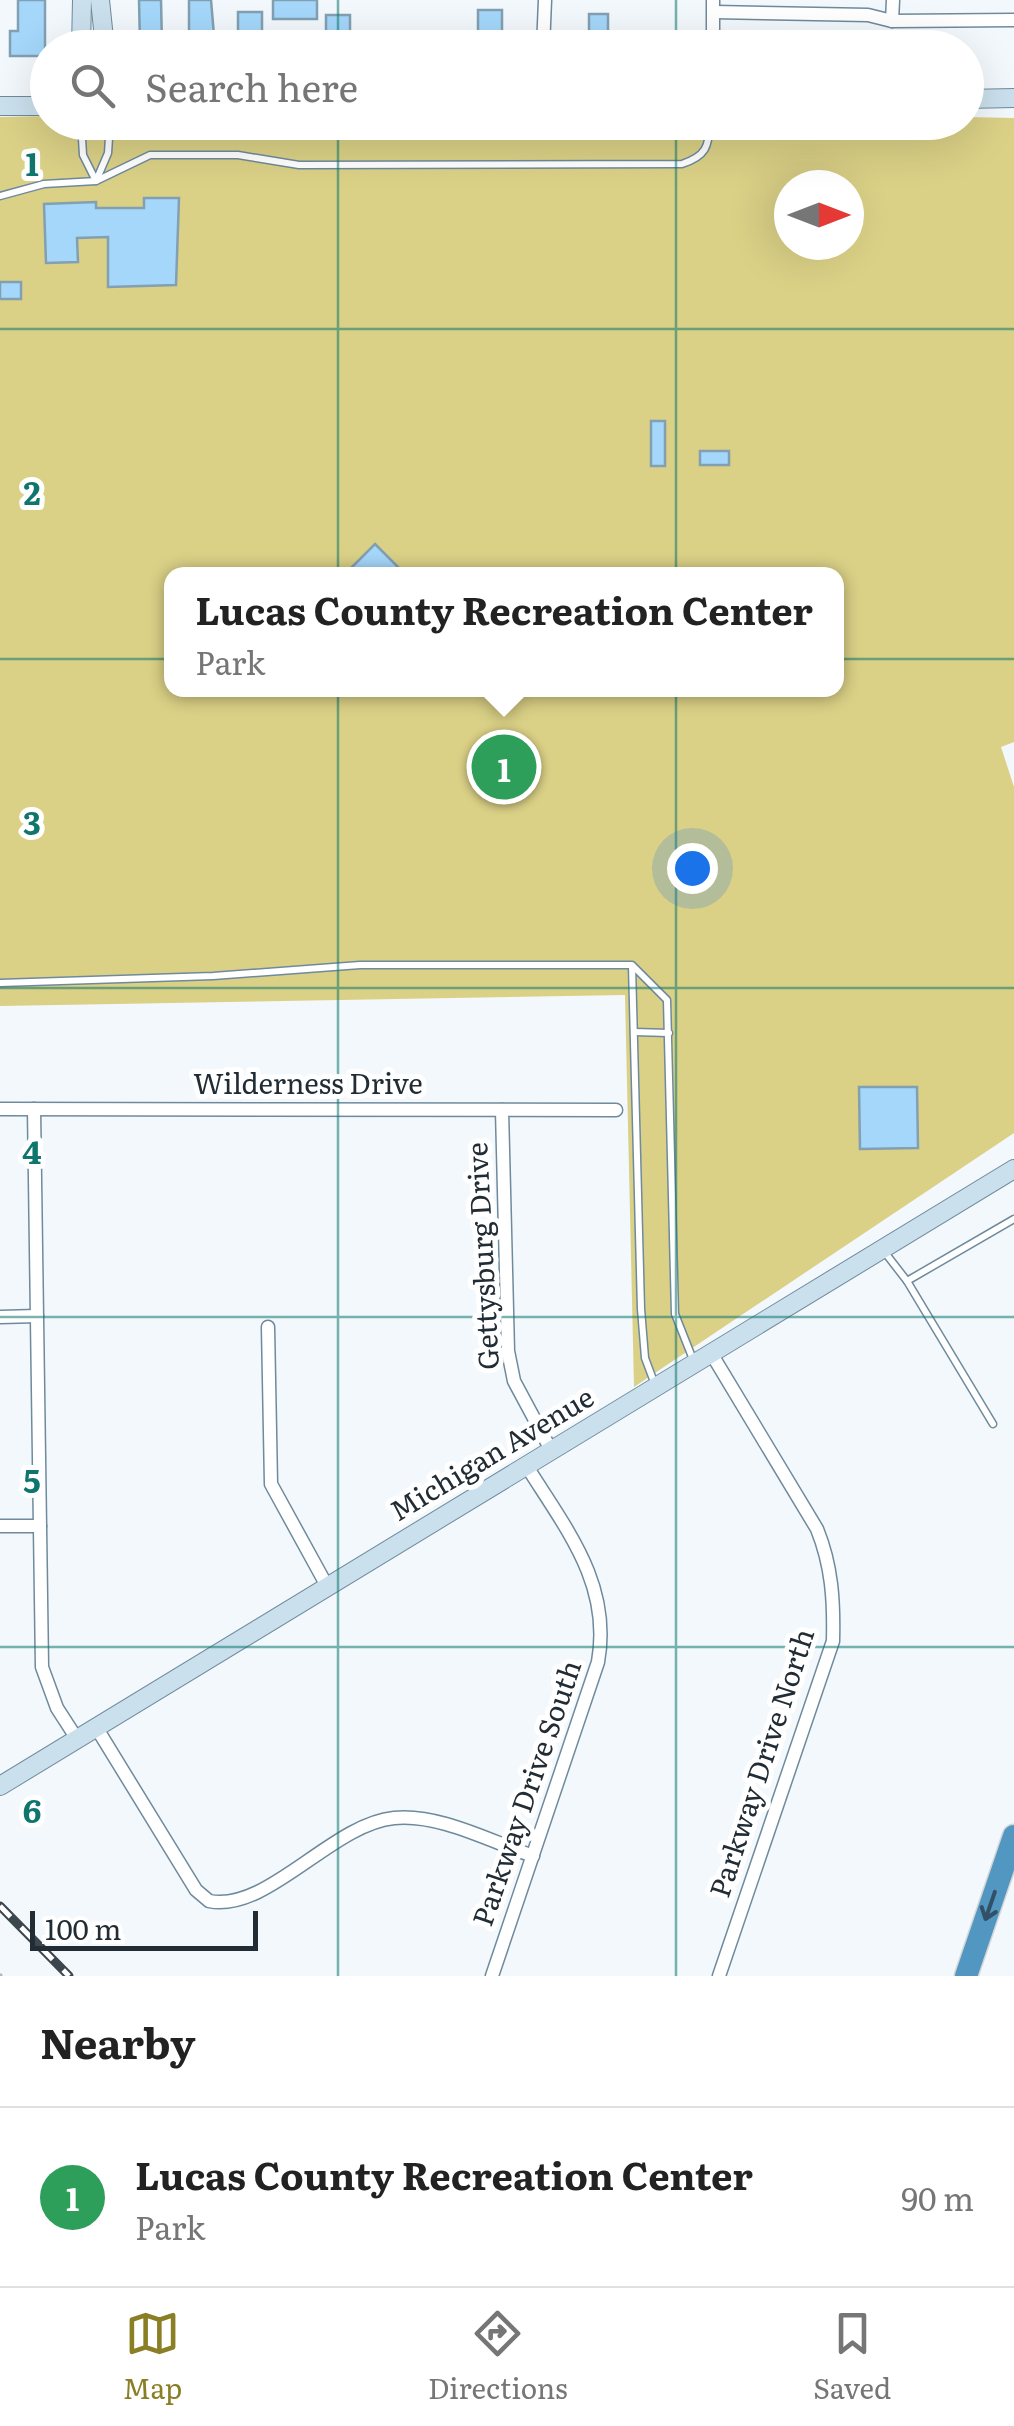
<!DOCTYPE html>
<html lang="en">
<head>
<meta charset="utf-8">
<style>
	body { margin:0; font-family:Literata,serif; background:#f2f2f2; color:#222 }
	.compass { position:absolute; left:774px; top:170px; width:90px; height:90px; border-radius:50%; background:#fff; box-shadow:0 10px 40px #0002; rotate:90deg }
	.scale { position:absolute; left:30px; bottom:25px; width:228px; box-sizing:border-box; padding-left:10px; border:5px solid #212c34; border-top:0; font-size:28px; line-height:35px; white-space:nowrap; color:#212c34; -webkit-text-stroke:8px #fff; paint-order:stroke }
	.you { position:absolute; left:692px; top:868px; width:35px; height:35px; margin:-25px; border:8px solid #fff; border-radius:50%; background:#1a73e8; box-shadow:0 0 0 15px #1a73e833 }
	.badge { display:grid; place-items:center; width:65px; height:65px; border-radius:50%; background:#8b7f25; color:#fff; font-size:32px; font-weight:700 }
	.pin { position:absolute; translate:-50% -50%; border:5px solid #fff; box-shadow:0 2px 10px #0006 }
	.popup { position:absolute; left:164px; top:567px; width:680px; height:130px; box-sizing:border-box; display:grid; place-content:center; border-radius:20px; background:#fff; filter:drop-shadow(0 2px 8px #0005); font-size:32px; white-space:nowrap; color:#767676 }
	.popup b { font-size:38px; color:#222 }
	.popup::after { content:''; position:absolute; left:50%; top:100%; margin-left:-20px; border:20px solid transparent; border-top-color:#fff }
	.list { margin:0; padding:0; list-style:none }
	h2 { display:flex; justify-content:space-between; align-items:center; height:130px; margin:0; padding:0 40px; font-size:42px }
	h2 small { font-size:32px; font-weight:400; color:#767676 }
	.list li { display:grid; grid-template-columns:65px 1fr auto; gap:30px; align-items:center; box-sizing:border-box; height:180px; padding:0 40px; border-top:2px solid #e0e0e0 }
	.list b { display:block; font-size:38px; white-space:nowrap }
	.list p { margin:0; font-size:32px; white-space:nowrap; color:#767676 }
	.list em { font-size:32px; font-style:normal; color:#767676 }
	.icon { flex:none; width:55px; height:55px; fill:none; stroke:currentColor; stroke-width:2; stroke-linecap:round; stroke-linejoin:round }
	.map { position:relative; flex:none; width:1014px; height:1976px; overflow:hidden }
	.search { position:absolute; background:#fff; box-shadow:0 10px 40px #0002; left:30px; right:30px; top:30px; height:110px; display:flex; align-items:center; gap:25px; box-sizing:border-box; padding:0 35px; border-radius:55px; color:#767676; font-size:38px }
	.sheet { height:310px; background:#fff }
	nav { display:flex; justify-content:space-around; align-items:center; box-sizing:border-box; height:140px; border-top:2px solid #e0e0e0; background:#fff; font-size:28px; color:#767676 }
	nav a { display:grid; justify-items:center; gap:5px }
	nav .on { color:#8b7f25 }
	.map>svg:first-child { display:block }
</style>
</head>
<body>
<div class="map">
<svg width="1014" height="1976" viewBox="0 0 1014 1976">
	<rect width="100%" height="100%" fill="#f2f8fc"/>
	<path fill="#dad086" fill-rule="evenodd" d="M47 116 48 122H966L967 117 1014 118V742L1001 747 1014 787V1133L634 1387 625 995 0 1006V117ZM789 185H849V245H789ZM172 574H836V690H172Z"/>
	<g fill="#a4d7fa" stroke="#839fb2" stroke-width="2.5">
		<path d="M18 0H45V56H10V31H18Z"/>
		<path d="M139 0H161L162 44H140Z"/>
		<path d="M189 0H211L215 47 189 48Z"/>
		<rect x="273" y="0" width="44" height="19"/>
		<rect x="478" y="10" width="24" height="29"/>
		<rect x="238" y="12" width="24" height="36"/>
		<rect x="589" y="14" width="19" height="30"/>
		<rect x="326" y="15" width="24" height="33"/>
		<path d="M144 198H179L176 285 108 287V237L77 238 78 262 46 263 44 204 96 202V208H144Z"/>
		<rect x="0" y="282" width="21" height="17"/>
		<rect x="651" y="421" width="14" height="45"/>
		<rect x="700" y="451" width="29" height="14"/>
		<path d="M375 544 405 574H345Z"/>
		<path d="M859 1087H917L918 1148 860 1149Z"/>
	</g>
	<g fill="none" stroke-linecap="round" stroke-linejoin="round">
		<g stroke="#6f8a9d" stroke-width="9">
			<g id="lane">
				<path d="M81 122 83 155 96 181 108 153 110 122"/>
				<path d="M0 196 44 184 96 181 150 155H238L299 165 682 164C706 156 709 147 710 122"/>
				<path d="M632 966 641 1309 645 1358 654 1382"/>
				<path d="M0 983 213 976 360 965H632L667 1000 675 1314 694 1362"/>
				<path d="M634 1032 669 1033"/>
				<path d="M883 1250 907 1281"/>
				<path d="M993 1424 907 1281 1014 1219"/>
			</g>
		</g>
		<g stroke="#6f8a9d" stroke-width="15">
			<g id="street">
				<path d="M713 0V48"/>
				<path d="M714 12 868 15 892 21 1014 20"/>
				<path d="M892 21 893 0"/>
				<path d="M543 48 545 0"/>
				<path d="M0 1109 616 1110"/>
				<path d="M34 1109 42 1667 57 1708 77 1739"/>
				<path d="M502 1110 508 1351 514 1381 551 1450"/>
				<path d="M0 1317 37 1316"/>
				<path d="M268 1327 271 1484 327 1586"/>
				<path d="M711 1353 817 1529C832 1566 834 1601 833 1641L719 1976"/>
				<path d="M0 1526H40"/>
				<path d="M96 1727 196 1890 209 1901C267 1913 332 1824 394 1818 438 1813 492 1842 533 1856"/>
				<path d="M492 1976 598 1662C612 1584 566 1529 526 1465"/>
			</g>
		</g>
		<g stroke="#6f8a9d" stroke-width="20">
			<g id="secondary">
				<path d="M100 0 105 48"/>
				<path d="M81 48 82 0"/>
				<path d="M966 99 1014 98"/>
				<path d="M0 106H48"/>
				<path d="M0 1786 1014 1169"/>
			</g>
		</g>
		<g stroke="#d3d5d6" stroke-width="25">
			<path id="highway" d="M966 1976 1014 1836"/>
		</g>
		<path stroke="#afb7bc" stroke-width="2.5" stroke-dasharray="8 5" stroke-linecap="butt" d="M0 1974 2 1976"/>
		<use href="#lane" stroke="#fff" stroke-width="6"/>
		<use href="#street" stroke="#fff" stroke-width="12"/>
		<use href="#secondary" stroke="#cbe0ed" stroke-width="18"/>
		<use href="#highway" stroke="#5297c2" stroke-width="22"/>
		<g stroke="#3c464d" stroke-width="9">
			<path id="rail" d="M0 1906 69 1976"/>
		</g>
		<use href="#rail" stroke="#fff" stroke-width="5" stroke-dasharray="15" stroke-linecap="butt"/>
	</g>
	<defs><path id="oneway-shaft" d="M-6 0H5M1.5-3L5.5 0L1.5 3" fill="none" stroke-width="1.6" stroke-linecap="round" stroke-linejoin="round" transform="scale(2.5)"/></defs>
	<use stroke="#325166" href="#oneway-shaft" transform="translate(990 1906) rotate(109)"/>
	<path fill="none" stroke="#0f766e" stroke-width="2.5" stroke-opacity="0.55" d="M338 0V48M676 0V48M338 122V1976M676 122V1976M0 329H1014M0 659H1014M0 988H1014M0 1317H1014M0 1647H1014"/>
	<g text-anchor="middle" stroke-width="10" stroke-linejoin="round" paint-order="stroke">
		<g font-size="28" fill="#212c34" stroke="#fff">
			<text x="308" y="1094">Wilderness Drive</text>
			<text transform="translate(483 1256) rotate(-93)" y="10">Gettysburg Drive</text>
			<text transform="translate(492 1454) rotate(-31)" y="10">Michigan Avenue</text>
			<text transform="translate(762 1763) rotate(-72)" y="10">Parkway Drive North</text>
			<text transform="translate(527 1793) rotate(-71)" y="10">Parkway Drive South</text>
		</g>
	</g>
	<g font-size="32" text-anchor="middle" font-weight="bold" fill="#0f766e" stroke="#fff" stroke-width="10" stroke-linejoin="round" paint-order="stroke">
		<text x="32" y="176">1</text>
		<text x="32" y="505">2</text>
		<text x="32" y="835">3</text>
		<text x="32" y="1164">4</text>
		<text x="32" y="1493">5</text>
		<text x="32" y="1823">6</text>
	</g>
</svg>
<svg class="compass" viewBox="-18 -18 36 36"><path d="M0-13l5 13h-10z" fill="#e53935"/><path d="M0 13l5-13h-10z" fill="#767676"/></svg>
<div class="scale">100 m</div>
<div class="you"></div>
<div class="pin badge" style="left:504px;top:767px;background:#2e9e5b">1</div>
<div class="popup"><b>Lucas County Recreation Center</b>Park</div>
<div class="search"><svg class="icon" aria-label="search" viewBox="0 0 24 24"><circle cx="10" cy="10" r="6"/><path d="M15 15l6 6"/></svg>Search here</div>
</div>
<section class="sheet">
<h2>Nearby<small></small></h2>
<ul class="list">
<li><span class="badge" style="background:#2e9e5b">1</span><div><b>Lucas County Recreation Center</b><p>Park</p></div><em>90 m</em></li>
</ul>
</section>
<nav>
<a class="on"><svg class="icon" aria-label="map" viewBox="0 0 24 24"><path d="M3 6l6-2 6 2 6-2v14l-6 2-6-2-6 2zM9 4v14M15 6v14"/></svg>Map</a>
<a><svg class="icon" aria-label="directions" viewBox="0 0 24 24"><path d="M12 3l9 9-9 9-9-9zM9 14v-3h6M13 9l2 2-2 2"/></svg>Directions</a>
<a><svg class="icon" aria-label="saved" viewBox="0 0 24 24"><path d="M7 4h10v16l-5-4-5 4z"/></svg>Saved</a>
</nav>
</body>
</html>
